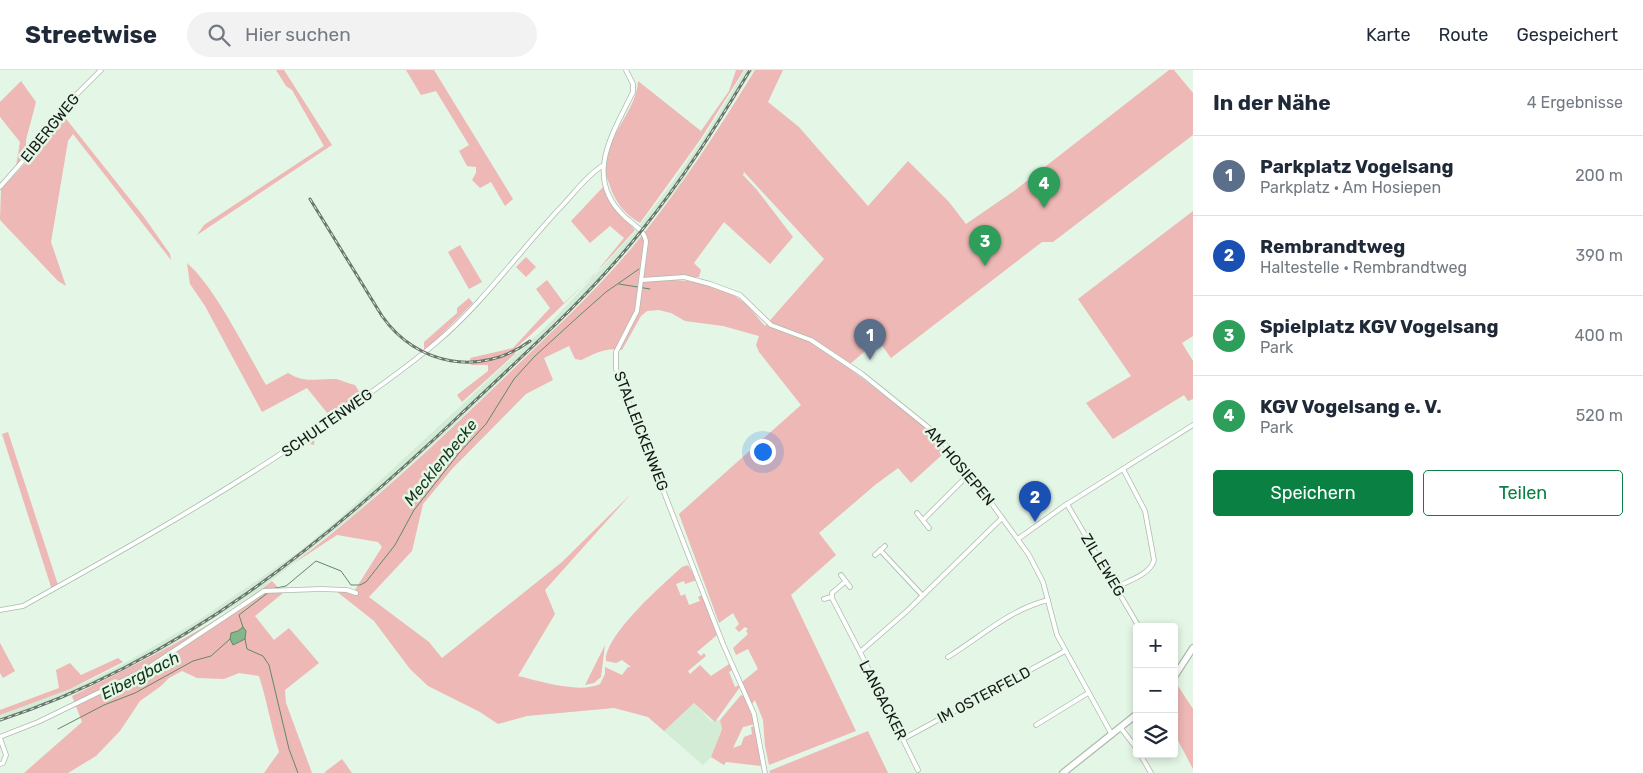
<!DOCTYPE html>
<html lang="de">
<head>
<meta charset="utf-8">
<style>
	body { margin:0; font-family:Rubik,sans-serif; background:#f2f2f3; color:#1f2937 }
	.controls { position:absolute; right:15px; bottom:15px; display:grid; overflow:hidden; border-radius:5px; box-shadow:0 2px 8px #0003 }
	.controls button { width:45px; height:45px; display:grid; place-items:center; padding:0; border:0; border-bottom:1px solid #e0e1e3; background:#fff; color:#1f2937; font:25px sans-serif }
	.you { position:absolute; left:762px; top:381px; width:18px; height:18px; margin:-12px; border:4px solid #fff; border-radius:50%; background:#1a73e8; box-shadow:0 0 0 8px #1a73e833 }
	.badge { display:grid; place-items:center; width:32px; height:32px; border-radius:50%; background:#0b8043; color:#fff; font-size:16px; font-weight:700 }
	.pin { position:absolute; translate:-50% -41px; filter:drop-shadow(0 1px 2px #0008) }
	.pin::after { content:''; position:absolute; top:26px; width:18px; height:15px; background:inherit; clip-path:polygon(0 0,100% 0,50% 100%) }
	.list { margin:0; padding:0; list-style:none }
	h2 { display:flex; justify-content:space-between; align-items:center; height:65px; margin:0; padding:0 20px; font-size:21px }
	h2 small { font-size:16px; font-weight:400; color:#747a83 }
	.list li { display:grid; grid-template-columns:32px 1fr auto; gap:15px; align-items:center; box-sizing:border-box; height:80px; padding:0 20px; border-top:1px solid #e0e1e3 }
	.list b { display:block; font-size:19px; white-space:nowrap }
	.list p { margin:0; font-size:16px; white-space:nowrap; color:#747a83 }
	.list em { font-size:16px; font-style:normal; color:#747a83 }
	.actions { display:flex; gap:10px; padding:15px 20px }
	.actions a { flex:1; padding:11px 0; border:1px solid #0b8043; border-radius:5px; text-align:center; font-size:18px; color:#0b8043 }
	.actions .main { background:#0b8043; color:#fff }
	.icon { flex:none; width:28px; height:28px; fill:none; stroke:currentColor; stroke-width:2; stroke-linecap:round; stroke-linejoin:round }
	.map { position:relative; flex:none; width:1193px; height:703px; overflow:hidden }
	header { display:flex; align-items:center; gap:30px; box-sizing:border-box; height:70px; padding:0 25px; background:#fff; border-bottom:1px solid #e0e1e3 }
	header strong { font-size:24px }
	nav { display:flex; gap:28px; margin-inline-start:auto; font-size:18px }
	.search { width:350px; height:45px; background:#f2f2f3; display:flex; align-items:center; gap:12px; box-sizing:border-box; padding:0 18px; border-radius:28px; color:#747a83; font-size:19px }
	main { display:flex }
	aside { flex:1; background:#fff }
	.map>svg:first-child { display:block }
</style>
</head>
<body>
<header>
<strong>Streetwise</strong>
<div class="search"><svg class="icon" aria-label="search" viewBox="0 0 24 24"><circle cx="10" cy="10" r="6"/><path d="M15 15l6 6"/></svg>Hier suchen</div>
<nav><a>Karte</a><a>Route</a><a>Gespeichert</a></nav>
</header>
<main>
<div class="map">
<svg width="1193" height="703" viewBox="0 0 1193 703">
	<rect width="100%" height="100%" fill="#e4f6e6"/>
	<g fill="#d3ecd6">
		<path d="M745 0H753L679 116 628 181 557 256 454 355 359 441 257 522 163 580 72 625 0 652V645L82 614 123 594 199 550 297 483 340 448 552 251 602 198 637 159 672 113 708 61Z"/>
		<path d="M694 633 711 651 720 650 722 658 711 687 703 695 664 661Z"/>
	</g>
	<g fill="#edb8b5" fill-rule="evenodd">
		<path d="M276 0H284L332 75 197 165 204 155 324 76 292 20 286 16Z"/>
		<path d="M406 0H434L513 129 505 136 491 112 480 118 472 110 476 103V97L467 96 459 81 469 75 436 21 421 25Z"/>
		<path d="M736 0H744L700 70 640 153C626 145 616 133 611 119 609 112 604 103 605 97 606 66 637 40 638 11L701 61 729 21Z"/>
		<path d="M755 0H783L768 32 799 57 868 136 908 91 949 132 966 154 1014 121 1169 0H1174L1193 23V65L1053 172H1042L891 288 878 270 850 294 831 284 929 360 942 374 940 378 943 384 911 413 898 398 875 415 819 463 836 485 791 525 856 661 769 695 765 676 763 650 755 630 752 634 742 612 758 599 748 579 736 585 733 578 748 564 746 561 748 559 745 557 739 562 735 558 739 554 733 543 719 553 679 444 801 335 759 282 756 275 759 266 723 256 685 251 671 243 659 240 647 241 641 246 622 280C606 277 596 283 581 290L575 289 569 276 544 288 553 310 526 324 452 399 423 434 412 481 369 527 429 572 442 588 562 492 631 424 545 520 555 544 518 606C540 611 579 624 600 614L605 604V597L622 605 628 597H631L622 590 616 593 606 591C604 566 662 515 682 497L688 495 697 510 685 514 684 511 676 514 681 526 685 524 689 535 700 531 698 527 702 525 717 565 697 582 701 586 704 583 706 586 688 601 690 604 700 595 711 606 729 594 732 600 729 602 735 617 739 615 740 617 715 652 694 633 664 661 648 647 614 638 527 646 498 654 480 642 428 616 410 599 374 551 336 521 353 523 382 477 378 472 337 465 293 494C368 437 436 374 503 309 546 267 591 226 630 180 677 124 717 62 755 0ZM744 102 824 189 765 256C757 247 748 234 738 228 711 210 674 208 643 211L640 227 643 209 699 207 701 200 694 193 724 152 770 194 793 167 757 120 743 105Z"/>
		<path d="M21 11 36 32 26 70V83L16 96 20 72 0 47V32Z"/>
		<path d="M63 45 144 147 170 184 171 190 73 64 68 71 51 172 66 216 58 211 0 150 1 119 32 86Z"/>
		<path d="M604 116 614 137 635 160C598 202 559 240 517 277L515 284 462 332 457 325 488 301V295H471L470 288 513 278 550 238 536 219 547 210 564 233 593 206 624 168 610 156 590 173 571 151Z"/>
		<path d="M1193 141V266L1182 273 1193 291V329L1188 331 1184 325 1113 369 1086 333 1131 306 1078 229Z"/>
		<path d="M460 175 482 212 469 219 448 182Z"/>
		<path d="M526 187 536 197 526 207 516 197Z"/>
		<path d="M187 193C215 217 246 281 266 315L288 303C306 314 316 308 336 309 342 310 348 314 355 315L363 328 362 337 350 342 315 367 314 375 305 373 292 384 283 383 332 349 307 318 262 342 205 236 190 214Z"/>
		<path d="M469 228 473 233 424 282V272L457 243V238Z"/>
		<path d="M8 362 58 515 52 520 2 364Z"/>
		<path d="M272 511 283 523 255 546 274 570 289 558 319 593 285 620 286 633 312 703H264L279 682C271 656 267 631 259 606L239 603 224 609 197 608 182 601 169 608 161 616 140 631 120 661 96 686 68 703H24L82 652 72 626C141 592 212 558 272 511Z"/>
		<path d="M0 573 15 601 3 608 0 603Z"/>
		<path d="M605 575 601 607 594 613 585 615Z"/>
		<path d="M118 588 123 592 70 619 0 645V640L59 618 56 600 70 593 81 605Z"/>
		<path d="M1178 616 1193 639V699L1174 663V621Z"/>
		<path d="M741 625 744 626 755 654 743 657 733 678 741 675 744 667 752 664 751 657 755 656 761 696 726 692 724 695 711 687 722 659 720 650Z"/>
		<path d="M868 661 888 703H770L769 701Z"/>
		<path d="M342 689 352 703H325V702Z"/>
	</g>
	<path fill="#84b68c" stroke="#638869" d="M243 557 246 561 245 569 233 575 230 569 231 563 238 561Z"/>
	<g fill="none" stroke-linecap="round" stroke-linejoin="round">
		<g stroke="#638869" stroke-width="1">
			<path d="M619 214 650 219"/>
			<path d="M271 519 286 516 316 491 341 501 351 515H360L366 512 395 475 414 440 459 383 486 354 514 309 535 286 580 245 606 222 639 199"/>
			<path d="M243 557 239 545 269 522"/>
			<path d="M245 569 247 579 263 586 269 595 289 679 298 703"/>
			<path d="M58 659 104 635 135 623 193 591 211 586 230 569"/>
		</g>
		<g stroke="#abbcad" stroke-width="5.5">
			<g id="street">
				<path d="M626 0 633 14V22C613 63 583 107 624 146 632 154 645 160 646 172L637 241 616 282V299L723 574 754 644 765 703"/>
				<path d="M0 117 29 84 66 35 101 0"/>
				<path d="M642 210 684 207 710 214 740 225 771 255 811 270 862 304 934 362 965 397 1029 485 1043 512 1057 565 1111 663"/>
				<path d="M1067 434 1139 557"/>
				<path d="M917 443 929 458"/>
				<path d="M923 450 969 404"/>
				<path d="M1018 469 1064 436 1193 355"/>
				<path d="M880 480 922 525"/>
				<path d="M875 485 885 476"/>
				<path d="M841 505 850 517"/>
				<path d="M845 512 832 523V528L860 582"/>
				<path d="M1117 517C1128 511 1151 504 1154 490L1145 441 1123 399"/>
				<path d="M824 529 831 527"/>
				<path d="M0 540 23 536C124 480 223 424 318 359 358 332 399 304 437 272 483 233 518 183 559 139 573 125 585 107 602 96"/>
				<path d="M948 587C982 566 1009 540 1048 530"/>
				<path d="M1036 655 1088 623"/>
				<path d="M1120 657 1137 679"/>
				<path d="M0 667 38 652 145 600 264 521 321 519 347 520 356 523"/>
				<path d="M0 668 6 685 3 693 0 694"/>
				<path d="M903 669 1065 581"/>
				<path d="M1140 684 1151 703"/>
				<path d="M918 700 860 582 907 541 1002 448"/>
			</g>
		</g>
		<g stroke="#abbcad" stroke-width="8">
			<g id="secondary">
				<path d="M1174 607 1193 578"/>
				<path d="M1063 703 1137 644"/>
			</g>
		</g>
		<use href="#street" stroke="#fff" stroke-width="4"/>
		<use href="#secondary" stroke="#fff" stroke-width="5.5"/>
		<g stroke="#6b766d" stroke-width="3">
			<g id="rail">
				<path d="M310 129 382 246C417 296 481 307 530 271"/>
				<path d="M0 650C179 592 326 472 461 344 523 285 589 227 642 160 683 109 717 55 750 0"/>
			</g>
		</g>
		<use href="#rail" stroke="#e4f6e6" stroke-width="1" stroke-dasharray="4" stroke-linecap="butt"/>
	</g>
	<g text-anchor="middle" stroke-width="5" stroke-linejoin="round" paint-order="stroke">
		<g font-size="15" fill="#151b16" stroke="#e4f6e6">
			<text transform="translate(50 58) rotate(-51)" y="5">EIBERGWEG</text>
			<text transform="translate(327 353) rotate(-35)" y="5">SCHULTENWEG</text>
			<text transform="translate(641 361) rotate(69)" y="5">STALLEICKENWEG</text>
			<text transform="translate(960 396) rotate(50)" y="5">AM HOSIEPEN</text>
			<text transform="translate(1103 495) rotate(59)" y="5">ZILLEWEG</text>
			<text transform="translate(984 625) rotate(-28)" y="5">IM OSTERFELD</text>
			<text transform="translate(883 630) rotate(63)" y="5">LANGACKER</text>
		</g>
		<g font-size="16" font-style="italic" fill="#103519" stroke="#e4f6e6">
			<text transform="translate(440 392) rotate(-51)" y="6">Mecklenbecke</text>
			<text transform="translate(140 605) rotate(-27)" y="6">Eibergbach</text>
		</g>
	</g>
</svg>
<div class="controls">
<button>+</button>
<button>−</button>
<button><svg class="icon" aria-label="layers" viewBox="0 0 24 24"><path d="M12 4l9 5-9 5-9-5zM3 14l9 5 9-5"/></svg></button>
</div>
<div class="you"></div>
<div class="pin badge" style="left:870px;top:290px;background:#5c6f8a">1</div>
<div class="pin badge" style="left:1035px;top:452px;background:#1a4fb4">2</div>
<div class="pin badge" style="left:985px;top:196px;background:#2e9e5b">3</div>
<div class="pin badge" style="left:1044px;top:138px;background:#2e9e5b">4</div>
</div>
<aside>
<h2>In der Nähe<small>4 Ergebnisse</small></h2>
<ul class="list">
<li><span class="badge" style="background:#5c6f8a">1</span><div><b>Parkplatz Vogelsang</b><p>Parkplatz · Am Hosiepen</p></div><em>200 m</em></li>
<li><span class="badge" style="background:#1a4fb4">2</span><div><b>Rembrandtweg</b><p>Haltestelle · Rembrandtweg</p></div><em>390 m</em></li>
<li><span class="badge" style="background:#2e9e5b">3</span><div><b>Spielplatz KGV Vogelsang</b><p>Park</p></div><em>400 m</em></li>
<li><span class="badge" style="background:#2e9e5b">4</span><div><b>KGV Vogelsang e. V.</b><p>Park</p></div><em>520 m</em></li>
</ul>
<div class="actions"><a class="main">Speichern</a><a>Teilen</a></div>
</aside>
</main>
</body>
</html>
